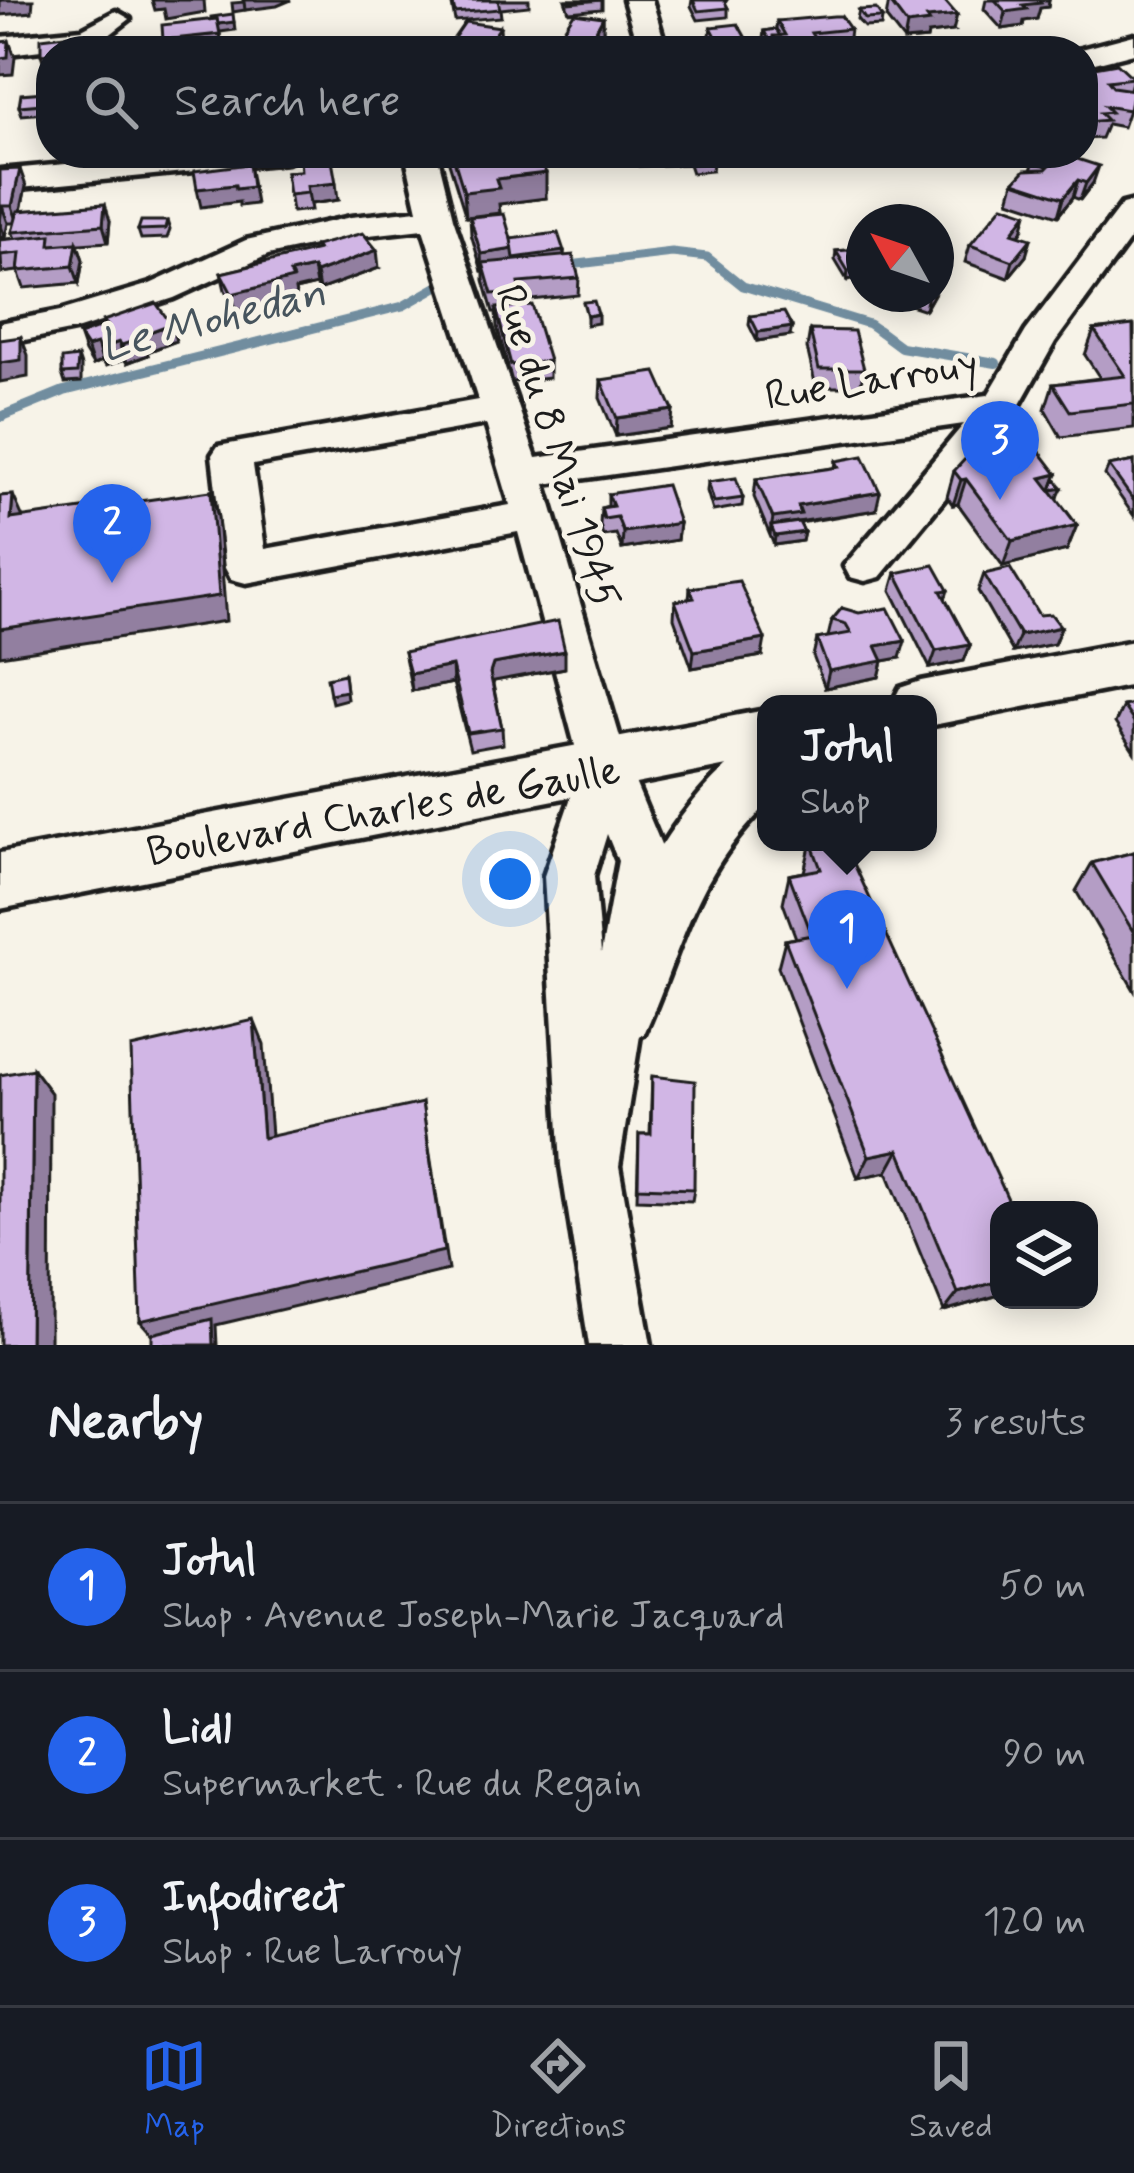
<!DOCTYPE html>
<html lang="en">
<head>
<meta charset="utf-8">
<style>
	body { margin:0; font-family:Mynerve,sans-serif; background:#242831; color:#f1f3f6 }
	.controls { position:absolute; right:36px; bottom:36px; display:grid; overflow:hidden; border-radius:24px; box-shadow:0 6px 30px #0003 }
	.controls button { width:108px; height:108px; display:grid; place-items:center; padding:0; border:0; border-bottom:3px solid #363941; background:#171b24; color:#f1f3f6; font:60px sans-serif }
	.compass { position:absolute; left:846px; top:204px; width:108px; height:108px; border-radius:50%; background:#171b24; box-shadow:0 6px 30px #0003; rotate:310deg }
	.you { position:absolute; left:510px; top:879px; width:42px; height:42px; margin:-30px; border:9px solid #fff; border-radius:50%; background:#1a73e8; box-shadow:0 0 0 18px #1a73e833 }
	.badge { display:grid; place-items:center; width:78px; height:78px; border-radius:50%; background:#2563eb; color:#fff; font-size:39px; font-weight:700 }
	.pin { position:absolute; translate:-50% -99px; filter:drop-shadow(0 3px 6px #0008) }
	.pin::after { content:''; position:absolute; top:63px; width:42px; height:36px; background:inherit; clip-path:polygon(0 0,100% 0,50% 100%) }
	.popup { position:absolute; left:757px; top:695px; width:180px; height:156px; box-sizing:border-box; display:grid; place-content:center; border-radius:24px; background:#171b24; filter:drop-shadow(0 3px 9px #0005); font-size:39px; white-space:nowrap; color:#9ea1a6 }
	.popup b { font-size:45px; color:#f1f3f6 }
	.popup::after { content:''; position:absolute; left:50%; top:100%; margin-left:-24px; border:24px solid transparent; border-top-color:#171b24 }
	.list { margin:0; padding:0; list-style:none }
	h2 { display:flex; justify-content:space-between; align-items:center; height:156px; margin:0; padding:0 48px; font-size:51px }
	h2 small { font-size:39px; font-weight:400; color:#9ea1a6 }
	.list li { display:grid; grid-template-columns:78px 1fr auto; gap:36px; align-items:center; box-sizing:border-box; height:168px; padding:0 48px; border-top:3px solid #363941 }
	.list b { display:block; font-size:45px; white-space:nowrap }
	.list p { margin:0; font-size:39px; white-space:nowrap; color:#9ea1a6 }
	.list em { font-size:39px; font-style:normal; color:#9ea1a6 }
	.icon { flex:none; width:66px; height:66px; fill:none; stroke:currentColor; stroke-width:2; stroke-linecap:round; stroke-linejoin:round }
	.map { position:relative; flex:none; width:1134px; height:1345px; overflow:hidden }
	.search { position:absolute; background:#171b24; box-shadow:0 6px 30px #0003; left:36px; right:36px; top:36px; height:132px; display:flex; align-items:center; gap:30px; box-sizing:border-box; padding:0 42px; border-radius:48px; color:#9ea1a6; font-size:45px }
	.sheet { height:660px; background:#171b24 }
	nav { display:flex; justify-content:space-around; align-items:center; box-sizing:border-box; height:168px; border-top:3px solid #363941; background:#171b24; font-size:33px; color:#9ea1a6 }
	nav a { display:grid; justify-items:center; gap:6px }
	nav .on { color:#2563eb }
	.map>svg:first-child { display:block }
</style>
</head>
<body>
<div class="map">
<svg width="1134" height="1345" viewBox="0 0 1134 1345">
	<rect width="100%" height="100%" fill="#f7f3e8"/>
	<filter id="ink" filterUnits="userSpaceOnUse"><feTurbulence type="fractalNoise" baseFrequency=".00833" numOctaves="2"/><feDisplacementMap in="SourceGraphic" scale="24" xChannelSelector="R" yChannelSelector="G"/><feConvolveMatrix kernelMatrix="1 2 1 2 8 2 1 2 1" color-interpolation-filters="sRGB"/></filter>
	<g filter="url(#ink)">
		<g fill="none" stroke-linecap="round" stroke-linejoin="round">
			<g stroke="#718d9f" stroke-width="9">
				<path d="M561 266 672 253 707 257 743 286 869 324 882 333"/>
				<path d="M295 333 403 306 440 285"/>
			</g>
			<g stroke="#718d9f" stroke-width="10">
				<path d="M878 330 901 347 996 363"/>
				<path d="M0 417 64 391 307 330"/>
			</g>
			<g stroke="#1c1c1c" stroke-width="9">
				<g id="minor">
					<path d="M624 0H652L667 51H639Z"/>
					<path d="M116 11 130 19 99 43 0 55V37L82 29Z"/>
					<path d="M1134 35V53L1083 66V51H1073Z"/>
					<path d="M186 153H303L287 162 0 190V170Z"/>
					<path d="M405 153H437L453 218 536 458 988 395 1026 331 1122 204 1134 201V234L1055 342 1014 415 880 577 865 581 850 577 844 566 964 424 545 484 629 768 668 861 619 1166 651 1345H589L561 1166 544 876 581 768 518 532 246 583 231 579 225 568 212 455 218 446 478 400 423 229 351 237 268 255 174 298 79 329 0 345V323L60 311 150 284 246 240 351 217 418 210ZM486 424 510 505 265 549 253 465ZM607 834 618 861 601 953 594 876Z"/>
				</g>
			</g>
			<g stroke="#1c1c1c" stroke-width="9">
				<g id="major">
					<path d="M1134 641V685L928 726V704H892L900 688 921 681Z"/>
					<path d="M766 710V806C692 879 684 945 644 1034L620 1044 596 1034 586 1012C619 920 654 834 727 766L0 909V853Z"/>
				</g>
			</g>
			<use href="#minor" fill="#f7f3e8" fill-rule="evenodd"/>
			<use href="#major" fill="#f7f3e8" fill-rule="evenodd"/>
		</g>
		<g fill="#b49dc5" stroke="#1c1c1c" stroke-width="3">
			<path d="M451 0H529V6L500 9 501 17 455 21Z"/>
			<path d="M565 0H602V9L569 12Z"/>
			<path d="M692 0H727L725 3 728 8V17L698 20 691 6Z"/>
			<path d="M986 0H1049L1048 7 1040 8 1037 19 1024 21 1023 26 1002 29 984 9Z"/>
			<path d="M889 1 953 31 928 34 927 39 904 41 886 18Z"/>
			<path d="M859 10 882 18 881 26 864 27 857 19Z"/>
			<path d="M603 17V34L593 51H557V40Z"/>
			<path d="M777 21 850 29 848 46 820 48 822 51H770L763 39 764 31 776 29Z"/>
			<path d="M711 27 747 40 746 48 740 49V51H704L705 44 714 43 710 35Z"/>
			<path d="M66 35 70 49 49 70H46L41 54Z"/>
			<path d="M1083 69 1133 78 1130 89 1129 110 1123 127 1107 124 1101 138 1083 139Z"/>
			<path d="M48 101 45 113 22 115 19 106Z"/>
			<path d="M446 153H536L546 198 499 204 500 213 471 216 511 239 564 251V256L579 278 578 295 522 301V306L549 361V378L512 382 497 326 496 312H493L484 280V271H482L471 234 470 217H466Z"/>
			<path d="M635 153H710L713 163 712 171 692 173 689 164 639 166Z"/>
			<path d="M752 153H817L816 159 756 163Z"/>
			<path d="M879 153H953L952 158 886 164Z"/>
			<path d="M1034 161 1093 183 1080 200 1073 197 1058 216 1009 200 1014 182 1031 170Z"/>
			<path d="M0 170 26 186 21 211 110 221 108 242 78 244 83 260 79 283 24 288 18 271 2 273 0 240 15 238 12 232 15 223H8L5 237 0 238Z"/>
			<path d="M301 171 338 200 310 204 311 210 292 212 286 172Z"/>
			<path d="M167 221 170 230 167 238 141 239 138 230Z"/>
			<path d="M1022 231 1019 235 1026 256 1008 278 965 262 970 245Z"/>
			<path d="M315 246 379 268 319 290 316 285 295 290 296 296 236 311 225 290 221 273 316 251Z"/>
			<path d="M860 249 847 280 835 260 836 251Z"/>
			<path d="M884 294H934L925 310 883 296Z"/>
			<path d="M750 316 790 336 757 341 749 325Z"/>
			<path d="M103 321 171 324 176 341 147 352 148 355 127 363 124 359 106 366 102 361 93 365 85 352 79 335 105 325Z"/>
			<path d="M1134 326V428L1061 437 1045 409 1053 384 1100 378 1085 355 1094 330Z"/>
			<path d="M810 330 864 369 860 387H816L807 348Z"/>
			<path d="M78 357 81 366V382L65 383 62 374Z"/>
			<path d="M601 380 673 410 671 428 616 436 600 398Z"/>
			<path d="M998 454 1057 474 1055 479 1058 497H1056L1077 525 1067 550 1003 566 958 504 953 505 947 497 954 471Z"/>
			<path d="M836 461 876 510 800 523 804 532 802 541 774 545 754 497 756 479 835 468Z"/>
			<path d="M1134 461V516L1105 475 1109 466Z"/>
			<path d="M708 482 743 498 742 506 713 511 707 491Z"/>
			<path d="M608 494 679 523 677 540 622 549 616 534 603 536 600 525 601 508 608 506Z"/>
			<path d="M896 573 948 590 945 600 970 645 964 661 930 668 891 590Z"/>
			<path d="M984 574 1039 615 1061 627 1054 644 1013 652 978 591Z"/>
			<path d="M690 588 762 656 692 668 674 618 675 601 689 599Z"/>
			<path d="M842 608 900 658 883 661 879 677 825 688 813 656 817 639 828 637 832 620Z"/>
			<path d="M404 652 565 668 494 681 493 684 502 728 503 744 470 750 453 683 412 691Z"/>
			<path d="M1134 704V752L1115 723 1123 706Z"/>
			<path d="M811 842 999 1295 944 1311 887 1172 858 1178 778 967 785 940 796 938 783 903 789 875 804 872Z"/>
			<path d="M1134 852V990L1076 891 1092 863Z"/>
			<path d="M652 1076 694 1189 692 1201 637 1199 639 1134H650Z"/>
		</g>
		<g fill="#927fa0" stroke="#1c1c1c" stroke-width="3">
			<path d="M0 0H33L32 12 0 15Z"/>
			<path d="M152 0H204L205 12 166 19 164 9 155 10Z"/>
			<path d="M243 0H291L277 6 245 10Z"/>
			<path d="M1030 0H1049L1048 7 1040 8 1037 19 1024 21 1023 26 1002 29 1006 12Z"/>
			<path d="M244 2 245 10 233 12 232 3Z"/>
			<path d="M957 15 953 31 928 34 927 39 904 41 907 25 927 18Z"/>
			<path d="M603 17V34L593 51H588V45Z"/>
			<path d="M234 22 235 30 213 33 211 24Z"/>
			<path d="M500 27 501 43 495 51H483Z"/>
			<path d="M220 34 223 50 166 51 163 40Z"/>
			<path d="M9 41 15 57 13 74 0 75V58Z"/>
			<path d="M45 92 48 101 45 113 42 104Z"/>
			<path d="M249 164 256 204 239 206V202L201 207 197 189Z"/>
			<path d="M1099 166 1093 183 1080 200 1086 183Z"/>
			<path d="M20 169 26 186 18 223 12 206Z"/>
			<path d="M546 173V198L499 204 500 213 466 217 464 192 496 179Z"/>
			<path d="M1078 180 1073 197 1058 216 1063 198Z"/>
			<path d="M336 183 338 200 310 204 307 186Z"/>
			<path d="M105 204 110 221 108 242 103 225Z"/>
			<path d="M2 206 8 223 5 237 0 223Z"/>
			<path d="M1027 213 1022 231 1007 250 1012 233Z"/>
			<path d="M1031 239 1026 256 1008 278 1013 261Z"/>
			<path d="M77 243 83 260 79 283 73 266Z"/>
			<path d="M514 249 564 251V260L483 263 484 271H482L481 254Z"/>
			<path d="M377 250 379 268 319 290 316 273Z"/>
			<path d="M313 268 316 285 295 290 296 296 236 311 232 294 290 273Z"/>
			<path d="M864 269V277L847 280 848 271Z"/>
			<path d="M928 294H934L925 310Z"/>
			<path d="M598 314V323L587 325V316Z"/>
			<path d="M171 324 176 341 147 352 148 355 127 363 122 345 141 335Z"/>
			<path d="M792 327 790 336 757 341 758 332Z"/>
			<path d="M21 337 28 355V377L0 382V363Z"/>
			<path d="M119 342 124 359 106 366 100 349Z"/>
			<path d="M97 344 102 361 93 365 87 347Z"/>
			<path d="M673 410 671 428 616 436 617 418Z"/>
			<path d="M1057 474 1051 490 1062 488 1058 497 1032 503 1041 478Z"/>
			<path d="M966 479 958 504 953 505 961 480Z"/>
			<path d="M211 491 218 517 226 621 0 656V629Z"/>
			<path d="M880 492 876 510 771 526 770 535 773 518 798 506Z"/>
			<path d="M13 495 24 520 11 519Z"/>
			<path d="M679 523 677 540 622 549 623 532Z"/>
			<path d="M1077 525 1067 550 1003 566 1012 541Z"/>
			<path d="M804 532 802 541 774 545 775 536Z"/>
			<path d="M1061 627 1054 644 1013 652 1020 635Z"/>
			<path d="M765 639 762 656 692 668 694 651Z"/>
			<path d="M905 641 900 658 883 661 879 677 825 688 829 671 876 646Z"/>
			<path d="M970 645 964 661 930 668 936 651Z"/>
			<path d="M565 651V668L494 681 491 689 490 673 493 664Z"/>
			<path d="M452 666 453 683 412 691 410 674Z"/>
			<path d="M344 674 347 699 332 703 330 694Z"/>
			<path d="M254 1020 264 1045 273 1161 263 1138Z"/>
			<path d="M33 1069 51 1093 50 1345H30Z"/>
			<path d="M422 1103 448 1270 216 1325 217 1345 156 1339 140 1321Z"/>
			<path d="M899 1150 887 1172 858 1178 869 1156Z"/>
			<path d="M999 1281V1295L944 1311 958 1293Z"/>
		</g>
		<g fill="#d1b6e5" stroke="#1c1c1c" stroke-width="3">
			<path d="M452 0H501H498L500 9 455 13Z"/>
			<path d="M568 0H602L569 3Z"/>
			<path d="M693 0H724L728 8 698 11Z"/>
			<path d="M903 0H944L957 15 927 18 930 22 907 25 889 1Z"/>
			<path d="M995 0H1039L1041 3 1022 5 1027 9 1006 12Z"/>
			<path d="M876 9 882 18 865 19 859 10Z"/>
			<path d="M574 13 603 17 588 45 557 40Z"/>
			<path d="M233 14 234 22 218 24 217 19 211 20V17Z"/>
			<path d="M834 16H841L850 29 811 33 822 51H781L773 36 785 35 777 21Z"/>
			<path d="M217 19 220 34 163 40 162 25Z"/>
			<path d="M465 22 500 27 483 51H445Z"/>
			<path d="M738 24 747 40 737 41 740 51H708L705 44 719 42 711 27Z"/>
			<path d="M776 29 780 36H773L772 45 764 31Z"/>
			<path d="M66 35V49L102 45 100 51H51V68H49L50 53 41 54V38Z"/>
			<path d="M9 41 8 57 0 58V42Z"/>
			<path d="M264 44 265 51H249V45Z"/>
			<path d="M1117 63 1133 78 1108 81 1113 87 1133 90 1129 110 1105 106 1111 112 1100 113 1107 120 1087 122 1083 118V69Z"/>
			<path d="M45 92 42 104 19 106 21 94Z"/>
			<path d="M452 153H536L546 173 496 179 499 188 464 192Z"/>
			<path d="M1044 153H1059L1099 166 1086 183 1078 180 1063 198 1014 182 1025 170 1046 169 1049 166 1034 161Z"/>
			<path d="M331 155 336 183 307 186 308 193 289 195 286 172 301 171 300 159Z"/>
			<path d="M710 155 713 163 692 164 690 156Z"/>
			<path d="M249 164 252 187 236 189 235 185 197 189 194 171Z"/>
			<path d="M20 169 12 206H2L0 214V170Z"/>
			<path d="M105 204 103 225 12 232 18 211Z"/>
			<path d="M1003 205 1027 213 1012 233 1031 239 1013 261 970 245Z"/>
			<path d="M504 214 514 249 481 254 470 217Z"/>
			<path d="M141 221H167L165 229 138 230Z"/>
			<path d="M363 233 377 250 316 273 313 268 290 273 293 279 232 294 221 273 318 250 315 246Z"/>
			<path d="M558 233 564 251 514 258 511 239Z"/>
			<path d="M51 235 50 245 77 243 73 266 18 271 20 253 0 255V240Z"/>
			<path d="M936 248 947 251 936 268Z"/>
			<path d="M860 249 864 256V269L848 271 836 251Z"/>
			<path d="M573 255 579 278 519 283 521 292 492 294 483 263Z"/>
			<path d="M594 301 598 314 587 316 583 302Z"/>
			<path d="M156 303 171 324 141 335 143 338 122 345 119 342 100 349 97 344 87 347 79 335 107 325 103 321Z"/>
			<path d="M532 305 549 361 511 365 496 308Z"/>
			<path d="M784 312 792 327 758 332 750 316Z"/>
			<path d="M1133 325 1134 404 1070 411 1053 384 1125 376 1094 330Z"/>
			<path d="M810 330 854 331 864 369H819Z"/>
			<path d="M21 337V360L0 363V340Z"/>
			<path d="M78 357 77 373 62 374V359Z"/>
			<path d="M656 372 673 410 617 418 601 380Z"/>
			<path d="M1013 437 1037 448 1057 474 1041 478 1077 525 1012 541 966 479 961 480 954 471 978 445 998 454Z"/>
			<path d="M863 456 880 492 798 506 801 514 773 518 756 479 839 467 836 461Z"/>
			<path d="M1134 461V501L1109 466Z"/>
			<path d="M736 478 743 498 714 502 708 482Z"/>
			<path d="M1055 479 1062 488 1051 490Z"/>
			<path d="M666 485 679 523 623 532 617 517 604 519 601 508 613 506 608 494Z"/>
			<path d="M211 491 219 596 0 629V496L13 495 11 519Z"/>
			<path d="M799 522 804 532 775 536 771 526Z"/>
			<path d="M934 565 948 590 941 591 970 645 936 651 896 573Z"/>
			<path d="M1010 568 1039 615 1051 614 1061 627 1020 635 984 574Z"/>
			<path d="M739 581 765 639 694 651 675 601 694 598 690 588Z"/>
			<path d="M842 608 859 613 888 608 905 641 876 646 883 661 829 671 817 639 851 633 846 624 832 620Z"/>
			<path d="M558 621 565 651 493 664 490 673 502 728 468 733 452 666 410 674 404 652Z"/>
			<path d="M344 674 346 691 330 694 327 678Z"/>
			<path d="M1134 704V722L1123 706Z"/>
			<path d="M811 842H844L1013 1210H999V1281L958 1293 899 1150 869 1156 785 940 812 935 789 875 821 869Z"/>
			<path d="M1134 852V933L1092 863Z"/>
			<path d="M254 1020 263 1138 422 1103 444 1251 140 1321 131 1048Z"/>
			<path d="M33 1069 30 1345H0V1075Z"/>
			<path d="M652 1076 695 1081 694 1189 638 1187 639 1134H651Z"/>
			<path d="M212 1319 213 1345H152V1334Z"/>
		</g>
	</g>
	<g text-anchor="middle" stroke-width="10" stroke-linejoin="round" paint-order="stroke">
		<g font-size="42" fill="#1c1c1c" stroke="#f7f3e8">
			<text transform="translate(871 378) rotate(-9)" y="15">Rue Larrouy</text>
			<text transform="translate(559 446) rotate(73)" y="15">Rue du 8 Mai 1945</text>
			<text transform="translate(383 809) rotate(-10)" y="15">Boulevard Charles de Gaulle</text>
		</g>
		<g font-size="45" font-style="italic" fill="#47545d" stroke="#f7f3e8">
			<text transform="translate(212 317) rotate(-14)" y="16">Le Mohedan</text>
		</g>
	</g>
</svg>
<div class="controls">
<button><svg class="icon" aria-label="layers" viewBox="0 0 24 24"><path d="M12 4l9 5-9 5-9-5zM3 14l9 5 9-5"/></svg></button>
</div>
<svg class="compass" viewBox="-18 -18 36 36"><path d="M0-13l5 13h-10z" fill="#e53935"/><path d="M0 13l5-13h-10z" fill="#9ea1a6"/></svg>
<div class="you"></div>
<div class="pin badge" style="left:847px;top:989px">1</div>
<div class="popup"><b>Jotul</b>Shop</div>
<div class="pin badge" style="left:112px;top:583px">2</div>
<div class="pin badge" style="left:1000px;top:500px">3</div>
<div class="search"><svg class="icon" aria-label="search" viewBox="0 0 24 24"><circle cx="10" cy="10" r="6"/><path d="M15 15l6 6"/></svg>Search here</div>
</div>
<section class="sheet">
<h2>Nearby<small>3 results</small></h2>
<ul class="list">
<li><span class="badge">1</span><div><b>Jotul</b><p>Shop · Avenue Joseph-Marie Jacquard</p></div><em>50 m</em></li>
<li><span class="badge">2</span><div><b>Lidl</b><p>Supermarket · Rue du Regain</p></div><em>90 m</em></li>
<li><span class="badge">3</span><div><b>Infodirect</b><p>Shop · Rue Larrouy</p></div><em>120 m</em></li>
</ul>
</section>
<nav>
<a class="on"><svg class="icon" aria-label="map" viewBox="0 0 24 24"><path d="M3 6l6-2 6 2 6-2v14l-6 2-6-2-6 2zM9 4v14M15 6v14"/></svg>Map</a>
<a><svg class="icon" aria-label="directions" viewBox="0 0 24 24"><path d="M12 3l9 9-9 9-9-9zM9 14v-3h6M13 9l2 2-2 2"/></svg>Directions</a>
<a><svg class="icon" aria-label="saved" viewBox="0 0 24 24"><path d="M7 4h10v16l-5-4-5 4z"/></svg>Saved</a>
</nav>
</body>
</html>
